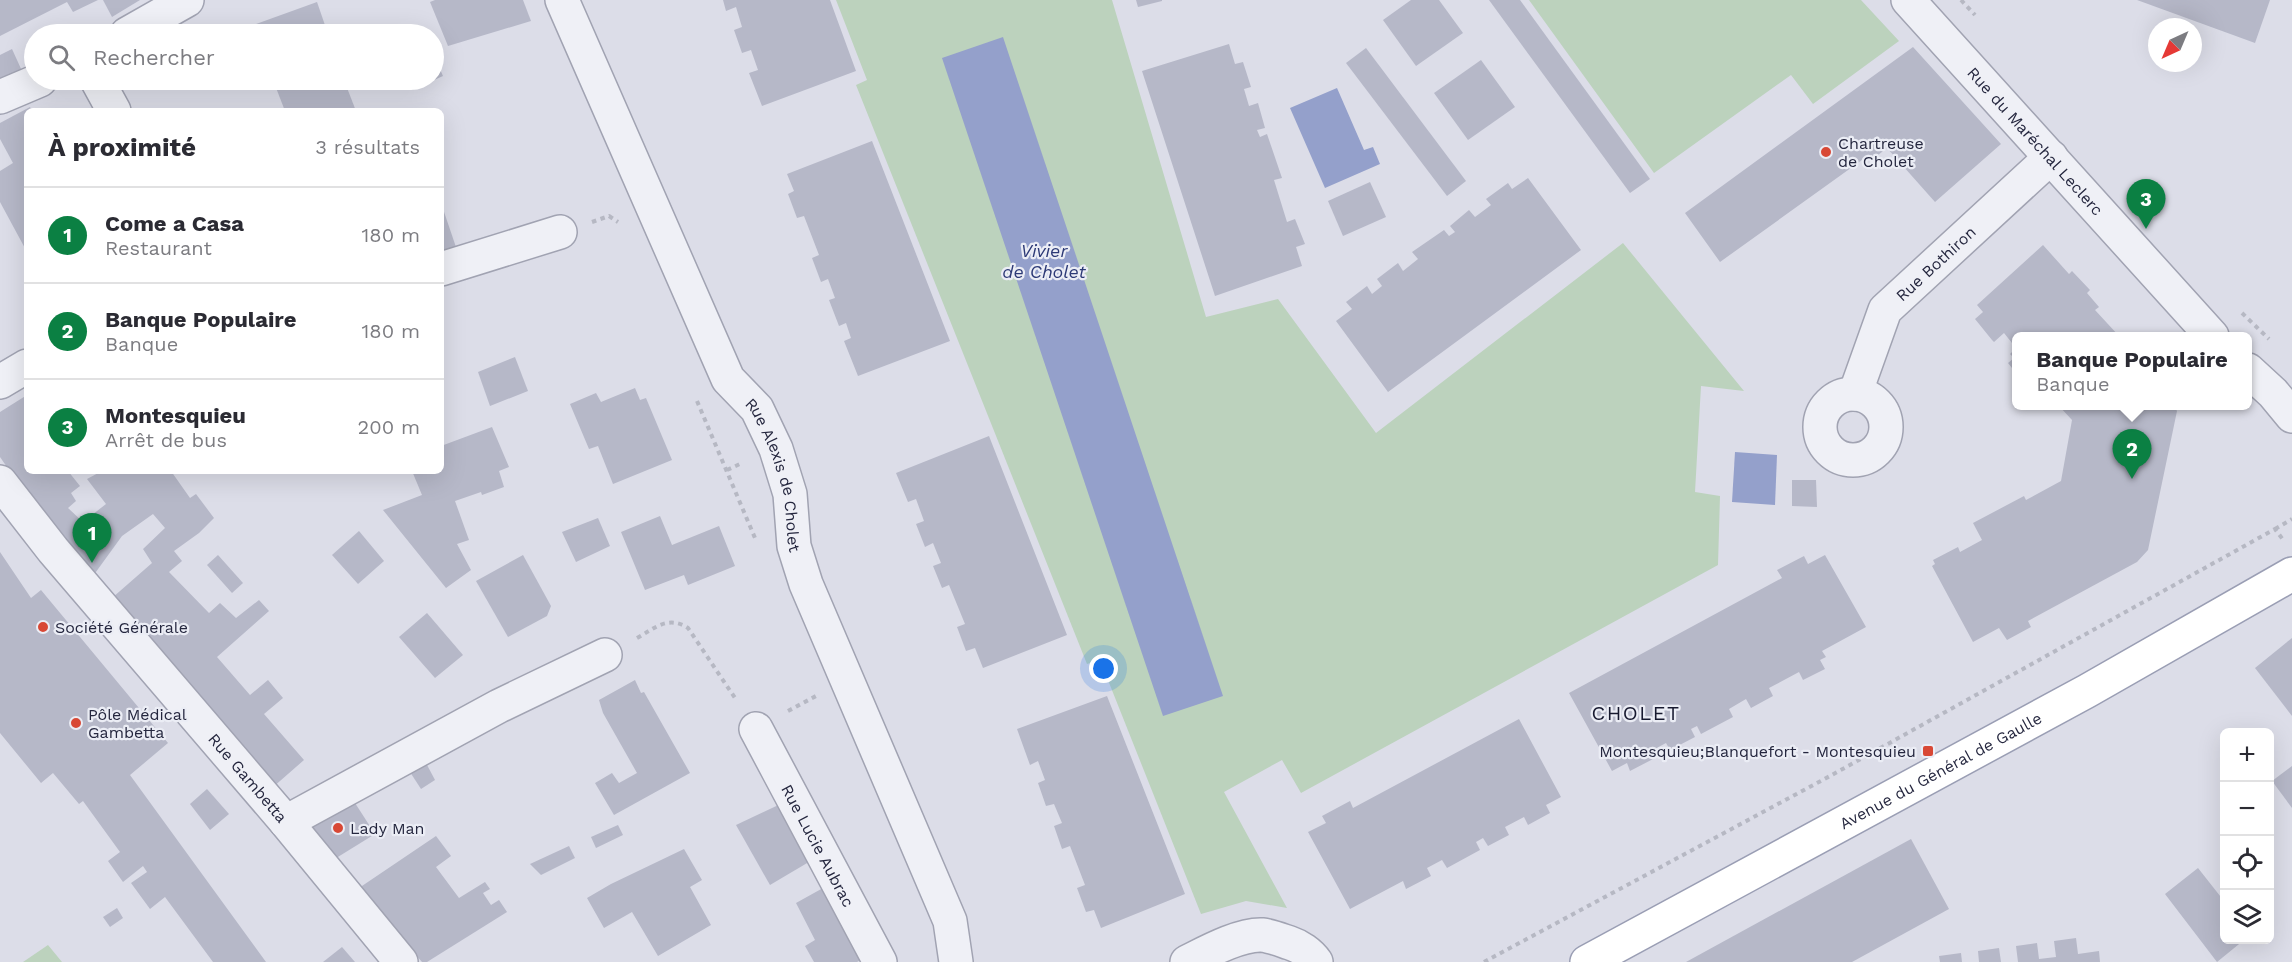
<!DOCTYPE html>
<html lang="fr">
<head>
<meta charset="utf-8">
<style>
	body { margin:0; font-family:"Work Sans",sans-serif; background:#f7f7f7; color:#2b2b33 }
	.controls { position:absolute; right:18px; bottom:18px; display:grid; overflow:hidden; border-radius:9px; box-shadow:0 6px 24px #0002 }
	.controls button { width:54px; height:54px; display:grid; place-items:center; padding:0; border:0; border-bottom:2px solid #e1e1e2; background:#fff; color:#2b2b33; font:30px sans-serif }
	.compass { position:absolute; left:2148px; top:18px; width:54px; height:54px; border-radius:50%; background:#fff; box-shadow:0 6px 24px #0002; rotate:224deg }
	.you { position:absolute; left:1104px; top:669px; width:21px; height:21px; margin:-15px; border:4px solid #fff; border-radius:50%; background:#1a73e8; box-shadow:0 0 0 9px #1a73e833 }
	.badge { display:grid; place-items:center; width:39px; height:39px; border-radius:50%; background:#0b8043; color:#fff; font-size:20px; font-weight:700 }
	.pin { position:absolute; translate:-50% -50px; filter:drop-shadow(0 2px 3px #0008) }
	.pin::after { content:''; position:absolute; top:32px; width:21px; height:18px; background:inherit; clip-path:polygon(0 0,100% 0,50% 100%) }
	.popup { position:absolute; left:2012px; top:332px; width:240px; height:78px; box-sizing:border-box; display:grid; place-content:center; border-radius:9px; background:#fff; filter:drop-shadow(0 2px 4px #0005); font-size:20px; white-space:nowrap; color:#7c7c81 }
	.popup b { font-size:22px; color:#2b2b33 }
	.popup::after { content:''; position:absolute; left:50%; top:100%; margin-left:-12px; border:12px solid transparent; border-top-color:#fff }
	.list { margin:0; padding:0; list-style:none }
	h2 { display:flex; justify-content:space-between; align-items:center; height:78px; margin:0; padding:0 24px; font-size:26px }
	h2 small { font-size:20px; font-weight:400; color:#7c7c81 }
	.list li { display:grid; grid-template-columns:39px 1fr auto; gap:18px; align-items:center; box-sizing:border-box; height:96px; padding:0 24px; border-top:2px solid #e1e1e2 }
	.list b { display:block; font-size:22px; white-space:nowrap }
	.list p { margin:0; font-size:20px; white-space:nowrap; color:#7c7c81 }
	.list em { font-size:20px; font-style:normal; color:#7c7c81 }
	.icon { flex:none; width:33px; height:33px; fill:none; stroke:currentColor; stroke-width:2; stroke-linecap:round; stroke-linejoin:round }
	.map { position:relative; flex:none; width:2292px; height:962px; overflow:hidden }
	.search { position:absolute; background:#fff; box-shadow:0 6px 24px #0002; left:24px; top:24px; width:420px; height:66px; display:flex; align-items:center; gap:15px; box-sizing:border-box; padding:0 21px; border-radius:33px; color:#7c7c81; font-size:22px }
	.panel { position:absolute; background:#fff; box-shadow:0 6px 24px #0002; left:24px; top:108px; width:420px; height:366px; border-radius:9px }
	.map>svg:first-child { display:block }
</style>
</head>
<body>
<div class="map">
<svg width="2292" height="962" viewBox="0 0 2292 962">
	<rect width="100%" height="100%" fill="#dcdde8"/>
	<g fill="#bcd2bd">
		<path d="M836 0H1112L1206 317 1278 299 1376 433 1623 243 1744 391 1701 386 1695 492 1720 496 1718 565 1301 793 1282 760 1224 792 1287 908 1246 901 1201 914 1100 660 1087 664 856 85 867 80Z"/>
		<path d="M1529 0H1861L1899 41 1813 104 1791 75 1654 173Z"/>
		<path d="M48 945 62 962H23Z"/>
	</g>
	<g fill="#94a0cb">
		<path d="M1003 37 1223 696 1163 716 942 58Z"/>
		<path d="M1337 88 1364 150 1373 147 1380 164 1325 188 1290 108Z"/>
		<path d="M1735 452 1777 455 1775 505 1732 502Z"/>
	</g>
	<g fill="#b6b8c8">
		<path d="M0 0H98L73 12 67 2 0 36Z"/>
		<path d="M103 0H140L112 17Z"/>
		<path d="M435 0H523L531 21 448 46 430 2Z"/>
		<path d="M723 0H830L856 71 762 106 749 73 758 70 751 50 742 53 734 30 742 27 736 7 726 11Z"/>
		<path d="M1136 0H1162V1L1138 7Z"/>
		<path d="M1411 0H1439L1463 33 1416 66 1383 20Z"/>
		<path d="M1489 0H1520L1650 179 1630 193Z"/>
		<path d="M2137 0H2270L2255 43Z"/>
		<path d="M317 2 328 34H256L253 25Z"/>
		<path d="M1229 44 1235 64 1243 62 1251 87 1244 89 1249 106 1258 103 1265 128 1257 130 1260 137 1267 134 1282 178 1274 180 1287 222 1295 219 1305 244 1296 247 1302 266 1215 296 1142 71Z"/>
		<path d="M1913 47 2001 144 1935 202 1887 148 1873 159 1869 155 1720 262 1685 213Z"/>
		<path d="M1366 48 1466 181 1447 196 1346 63Z"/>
		<path d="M12 49 22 71 0 81V55Z"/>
		<path d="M434 56 443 76 412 90 408 80H434Z"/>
		<path d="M1481 60 1515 107 1468 140 1434 93Z"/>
		<path d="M273 80H344L356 111H285Z"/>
		<path d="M30 107 32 111H27V252L0 202V171L13 163 0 139V123Z"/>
		<path d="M872 141 950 341 858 376 844 341 851 338 846 323 839 326 829 300 835 298 828 279 821 282 812 258 819 255 804 216 797 218 788 194 794 191 787 174Z"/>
		<path d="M1528 178 1581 250 1388 392 1336 321 1352 309 1346 302 1367 286 1372 294 1382 286 1377 279 1398 263 1403 271 1418 259 1412 252 1444 230 1449 236 1455 232 1450 226 1469 210 1475 217 1491 205 1486 199 1508 183 1512 189Z"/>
		<path d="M1370 182 1386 217 1343 236 1328 201Z"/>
		<path d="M441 203 458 253 441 257Z"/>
		<path d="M2043 245 2069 274 2072 271 2090 290 2087 293 2099 307 2095 310 2119 336H2016V373L2008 363 2014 358 2010 354 2016 348 2004 333 1994 342 1992 340 1975 319 1983 312 1977 305Z"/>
		<path d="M515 357 528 391 490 406 478 372Z"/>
		<path d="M635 388 640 400 646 398 672 460 613 484 598 446 589 449 570 404 596 393 601 402Z"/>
		<path d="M27 395V471H68L80 486 71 493 76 501 68 508 83 522 106 504 87 479 102 471H171L190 498 196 494 214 518 199 533 174 551 182 561 169 572 209 613 220 603 236 618 259 600 269 611 217 657 250 695 268 680 283 698 264 714 304 760 272 788 112 598 152 563 143 549 165 528 153 514 122 536 93 576 27 496 0 457V412Z"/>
		<path d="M2059 406H2174L2177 411 2148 550 2137 562 2028 621 2031 627 2007 640 1999 628 1973 642 1932 566 1935 564 1933 560 1958 547 1960 552 1982 540 1973 523 2024 496 2026 500 2061 481 2072 420Z"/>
		<path d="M492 427 509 467 499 471 504 487 482 495 481 492 455 501 469 540 457 544 471 570 446 588 383 510 422 495 412 471H441V446Z"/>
		<path d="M989 436 1067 635 983 668 975 648 966 651 957 627 965 624 949 585 942 588 933 566 941 563 933 543 925 547 916 524 924 521 916 499 908 502 896 473Z"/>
		<path d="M1792 480H1816L1817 507 1792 506Z"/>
		<path d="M660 516 672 545 719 526 735 566 688 585 684 575 645 590 621 532Z"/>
		<path d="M598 518 610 546 576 562 562 532Z"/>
		<path d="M359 531 384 561 358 584 332 555Z"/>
		<path d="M0 552 31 598 41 590 168 743 130 775 266 962H213L165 897 150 909 131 883 147 872 143 866 123 882 108 861 120 852 83 801 79 804 53 773 41 783 0 733Z"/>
		<path d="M218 555 243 583 232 593 207 565Z"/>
		<path d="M523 555 551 606 547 616 508 637 476 581Z"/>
		<path d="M1825 555 1866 627 1822 651 1826 657 1820 660 1825 669 1803 680 1799 672 1769 688 1773 696 1751 708 1746 699 1729 709 1733 717 1701 734 1697 726 1691 729 1695 737 1670 750 1666 743 1651 751 1655 758 1630 771 1627 763 1612 771 1569 693 1782 578 1777 570 1804 556 1808 564Z"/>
		<path d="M427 613 463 655 435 678 399 637Z"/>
		<path d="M2292 638V716L2255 668Z"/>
		<path d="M635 680 641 693 644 692 690 773 614 815 595 783 612 773 619 783 637 773 603 713 599 700Z"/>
		<path d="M1107 696 1185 894 1101 928 1094 910 1086 912 1077 888 1085 885 1070 846 1062 849 1054 826 1062 823 1054 804 1046 806 1038 783 1045 780 1038 761 1030 765 1017 729Z"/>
		<path d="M1519 719 1561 797 1546 805 1550 813 1528 825 1524 817 1505 827 1509 835 1488 846 1483 838 1476 842 1480 850 1447 868 1442 860 1427 868 1431 876 1406 889 1403 881 1350 909 1308 832 1326 823 1322 816 1350 801 1353 808Z"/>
		<path d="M426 763 435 780 421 789 410 772Z"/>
		<path d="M2292 766V808L2272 781Z"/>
		<path d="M207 789 229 814 210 830 190 804Z"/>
		<path d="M789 800 819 856 770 885 736 825Z"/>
		<path d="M355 803 375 834 333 860 307 830Z"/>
		<path d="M618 825 623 835 596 848 591 837Z"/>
		<path d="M436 836 451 856 436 867 459 898 485 882 490 889 483 893 491 905 499 900 507 912 427 962H422L359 888Z"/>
		<path d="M1911 839 1949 909 1852 962H1686Z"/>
		<path d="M569 846 575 858 541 875 530 864Z"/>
		<path d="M684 849 702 880 690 887 711 925 658 956 632 912 604 928 587 898 611 884Z"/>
		<path d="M2198 868 2224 901V940H2244L2217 962 2165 894Z"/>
		<path d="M832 883 870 955 857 962H814L805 946 815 940 796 903Z"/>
		<path d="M117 908 123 918 110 927 103 917Z"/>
		<path d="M2076 938 2078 954 2099 951 2100 962H2018L2016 946 2037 943 2039 959 2056 957 2054 941Z"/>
		<path d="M342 947 355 962H323Z"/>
		<path d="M1999 948 2001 962H1979L1978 951Z"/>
		<path d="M1961 953 1962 962H1940L1939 956Z"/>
	</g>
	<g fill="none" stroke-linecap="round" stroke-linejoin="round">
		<g stroke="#a1a3b2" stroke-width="36">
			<g id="minor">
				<path id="s1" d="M562 0 728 379 757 409 776 449 790 494 794 546 806 584 950 921 956 962"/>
				<path id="s2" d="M1908 0 2212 336"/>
				<path d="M127 34 187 0"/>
				<path d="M97 80 114 111"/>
				<path d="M0 97 40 80"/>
				<path d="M441 269 560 232"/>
				<path d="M2248 370 2273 393 2292 416"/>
				<path d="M0 382 27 366"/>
				<circle cx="1853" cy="427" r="33"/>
				<path id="s3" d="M1855 394 1885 310 2051 157"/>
				<path id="s4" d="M0 482 53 550 286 822 401 962"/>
				<path id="s5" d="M756 729 880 962"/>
				<path d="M286 822 499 706 605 655"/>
				<path d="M1187 962C1207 952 1240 934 1262 935 1271 936 1281 940 1290 943 1299 946 1310 953 1316 962"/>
			</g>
		</g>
		<g stroke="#9a9eb4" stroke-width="36">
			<g id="major">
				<path id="s6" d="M1587 962 2087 691 2292 574"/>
			</g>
		</g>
		<g stroke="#b6b8c3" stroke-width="4" stroke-dasharray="4.5 4.5" stroke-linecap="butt">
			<path d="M1961 0 1975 15"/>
			<path d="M592 222 609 216 618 222"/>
			<path d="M2242 313 2269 339"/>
			<path d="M697 401 755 538"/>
			<path d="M727 470 742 463"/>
			<path d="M2275 529 2292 519"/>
			<path d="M637 638C655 628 668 615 688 628L737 701"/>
			<path d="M788 711 816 696"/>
			<path d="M1484 962 1830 776 2275 529 2284 541"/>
		</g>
		<use href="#minor" stroke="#eff0f6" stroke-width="33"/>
		<use href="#major" stroke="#fff" stroke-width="33"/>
	</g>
	<g fill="#d84835" stroke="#ebedf5" stroke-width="2">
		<circle cx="1826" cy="152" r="6"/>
		<circle cx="43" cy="627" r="6"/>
		<circle cx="76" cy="723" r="6"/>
		<rect x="1922" y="745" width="12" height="12" rx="3"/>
		<circle cx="338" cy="828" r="6"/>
	</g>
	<g text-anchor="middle" stroke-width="4.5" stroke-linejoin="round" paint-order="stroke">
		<g font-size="16" fill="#25273f" stroke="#ebedf5">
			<text dy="6" stroke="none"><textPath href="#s2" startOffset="190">Rue du Maréchal Leclerc</textPath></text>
			<text dy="6" stroke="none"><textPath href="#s3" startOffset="158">Rue Bothiron</textPath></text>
			<text dy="6" stroke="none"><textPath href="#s1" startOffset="524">Rue Alexis de Cholet</textPath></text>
			<text dy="6" stroke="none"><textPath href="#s6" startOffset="402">Avenue du Général de Gaulle</textPath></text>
			<text dy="6" stroke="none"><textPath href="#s4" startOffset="386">Rue Gambetta</textPath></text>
			<text dy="6" stroke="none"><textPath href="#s5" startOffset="132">Rue Lucie Aubrac</textPath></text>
		</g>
		<g font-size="16" fill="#25273f" stroke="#ebedf5" text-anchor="start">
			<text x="1838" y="149">Chartreuse<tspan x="1838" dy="18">de Cholet</tspan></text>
			<text x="55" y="633">Société Générale</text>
			<text x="88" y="720">Pôle Médical<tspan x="88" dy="18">Gambetta</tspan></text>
			<text x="1916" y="757" text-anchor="end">Montesquieu;Blanquefort - Montesquieu</text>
			<text x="350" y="834">Lady Man</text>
		</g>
		<g font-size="18" font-style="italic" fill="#2c3976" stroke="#ebedf5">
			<text x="1044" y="257">Vivier<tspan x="1044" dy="21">de Cholet</tspan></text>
		</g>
		<g font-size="20" letter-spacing="1.5" fill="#17192f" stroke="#ebedf5">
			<text x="1636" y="720">CHOLET</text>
		</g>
	</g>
</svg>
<div class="controls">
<button>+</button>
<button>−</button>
<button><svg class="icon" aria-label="locate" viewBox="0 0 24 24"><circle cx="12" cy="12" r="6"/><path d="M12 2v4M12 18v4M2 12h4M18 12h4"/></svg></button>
<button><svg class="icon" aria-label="layers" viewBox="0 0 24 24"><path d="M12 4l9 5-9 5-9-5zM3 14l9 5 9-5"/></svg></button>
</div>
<svg class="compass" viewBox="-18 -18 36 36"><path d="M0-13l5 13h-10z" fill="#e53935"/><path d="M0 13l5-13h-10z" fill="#7c7c81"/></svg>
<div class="you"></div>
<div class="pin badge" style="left:92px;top:563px">1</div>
<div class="pin badge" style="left:2132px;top:479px">2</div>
<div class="popup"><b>Banque Populaire</b>Banque</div>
<div class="pin badge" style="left:2146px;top:229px">3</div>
<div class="search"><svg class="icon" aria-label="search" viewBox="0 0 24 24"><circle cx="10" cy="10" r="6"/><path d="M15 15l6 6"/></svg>Rechercher</div>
<section class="panel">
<h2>À proximité<small>3 résultats</small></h2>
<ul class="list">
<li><span class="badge">1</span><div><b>Come a Casa</b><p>Restaurant</p></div><em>180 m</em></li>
<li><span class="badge">2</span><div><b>Banque Populaire</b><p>Banque</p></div><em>180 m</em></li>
<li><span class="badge">3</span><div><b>Montesquieu</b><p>Arrêt de bus</p></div><em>200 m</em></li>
</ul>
</section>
</div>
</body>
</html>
